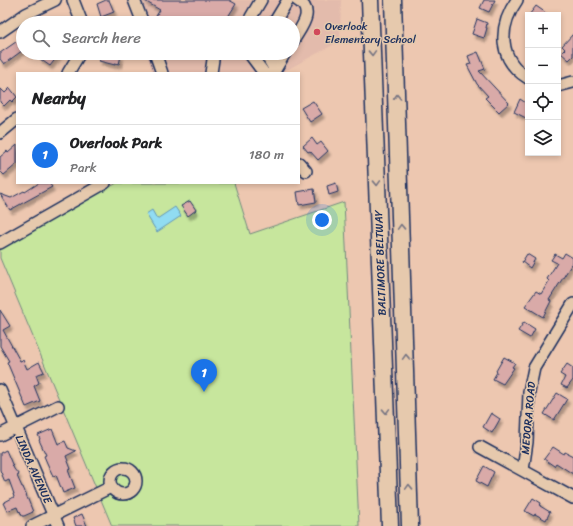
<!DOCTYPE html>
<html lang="en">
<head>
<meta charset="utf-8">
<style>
	body { margin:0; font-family:Sriracha,sans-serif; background:#f6f6f6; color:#202124 }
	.controls { position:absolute; right:12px; top:12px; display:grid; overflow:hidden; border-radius:0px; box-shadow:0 2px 6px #0003 }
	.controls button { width:36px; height:36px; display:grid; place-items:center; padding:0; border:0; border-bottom:1px solid #e0e0e0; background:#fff; color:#202124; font:20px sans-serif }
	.you { position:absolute; left:322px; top:220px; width:14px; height:14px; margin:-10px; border:3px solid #fff; border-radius:50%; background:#1a73e8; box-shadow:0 0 0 6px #1a73e833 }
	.badge { display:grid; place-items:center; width:26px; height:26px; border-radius:50%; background:#1a73e8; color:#fff; font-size:13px; font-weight:700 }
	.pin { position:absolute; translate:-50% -33px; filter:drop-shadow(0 1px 2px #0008) }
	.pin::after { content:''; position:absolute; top:21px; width:14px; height:12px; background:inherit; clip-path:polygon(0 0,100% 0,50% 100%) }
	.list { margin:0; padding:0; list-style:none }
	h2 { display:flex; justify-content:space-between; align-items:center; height:52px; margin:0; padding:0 16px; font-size:17px }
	h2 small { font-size:13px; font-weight:400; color:#757577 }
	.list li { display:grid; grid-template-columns:26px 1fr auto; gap:12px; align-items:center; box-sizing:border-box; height:60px; padding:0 16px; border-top:1px solid #e0e0e0 }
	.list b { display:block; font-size:15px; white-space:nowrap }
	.list p { margin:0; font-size:13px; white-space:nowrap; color:#757577 }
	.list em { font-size:13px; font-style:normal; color:#757577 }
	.icon { flex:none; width:22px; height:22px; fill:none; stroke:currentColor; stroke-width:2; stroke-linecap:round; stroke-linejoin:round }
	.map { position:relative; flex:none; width:573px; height:526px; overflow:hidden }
	.search { position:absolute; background:#fff; box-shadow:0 2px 6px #0003; left:16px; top:16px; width:284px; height:44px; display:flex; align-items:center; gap:10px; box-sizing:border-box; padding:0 14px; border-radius:22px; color:#757577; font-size:15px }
	.panel { position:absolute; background:#fff; box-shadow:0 2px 6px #0003; left:16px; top:72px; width:284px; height:112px; border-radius:0px }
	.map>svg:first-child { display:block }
</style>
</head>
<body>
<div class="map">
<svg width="573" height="526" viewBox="0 0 573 526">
	<defs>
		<filter id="shadow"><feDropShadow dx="2.5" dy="4" stdDeviation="1" flood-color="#0004"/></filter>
	</defs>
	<rect width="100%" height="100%" fill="#edc7b0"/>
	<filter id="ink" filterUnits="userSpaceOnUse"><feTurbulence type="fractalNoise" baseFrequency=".025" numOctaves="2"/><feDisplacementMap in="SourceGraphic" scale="8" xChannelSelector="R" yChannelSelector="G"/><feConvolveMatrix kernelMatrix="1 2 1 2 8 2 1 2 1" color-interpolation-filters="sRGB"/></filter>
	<g filter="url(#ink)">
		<path fill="#e3bbac" d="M126 0H341L340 41 281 73H153L146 53H293V23H135Z"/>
		<path fill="#c7e69d" stroke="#718a7e" d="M117 183H234L250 234 344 202 359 526H112L0 258V248Z"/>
		<path fill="#91dcf2" stroke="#6297b7" d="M175 207 181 216 157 232 146 214 152 210 157 219Z"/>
		<g fill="#d9aaa8" stroke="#1b2f5e" filter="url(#shadow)">
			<path d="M106 0H109L114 12 101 17 97 4Z"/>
			<path d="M143 0H229L236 4 224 23H160L154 19 160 10Z"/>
			<path d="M484 0H495L489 12 480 8Z"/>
			<path d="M536 6 549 15H529Z"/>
			<path d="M477 19 487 23 486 28H487L484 38 472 34Z"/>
			<path d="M573 34V56L569 60 561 53 565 49 562 46Z"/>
			<path d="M23 37V50L4 64 0 59V53Z"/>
			<path d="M478 52 485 69 479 71 509 103 499 112 485 98 488 96 477 84 467 65 471 64 468 56Z"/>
			<path d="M44 53H60L50 66 40 59Z"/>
			<path d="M101 53H118L117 55 121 56 119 64 115 63V65L99 61Z"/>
			<path d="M0 88 5 93 10 88 17 97 12 102 10 100 4 106 0 102Z"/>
			<path d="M520 99 526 103 525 105 528 107V119L514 112Z"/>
			<path d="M313 101 322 114 310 122 301 108Z"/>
			<path d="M312 138 317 145 321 142 328 151 318 160 310 151 308 152 303 146Z"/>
			<path d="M17 145V164L4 175 0 171V157L7 151 8 153Z"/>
			<path d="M39 183H49L52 187 10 210 0 194 11 198 24 191 25 192Z"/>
			<path d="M336 183 338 192 329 195 327 186Z"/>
			<path d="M314 189 316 202 299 205 297 192Z"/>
			<path d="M190 201 196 210 188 216 181 206Z"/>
			<path d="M565 253 573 258V262L549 300 551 301 543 317 525 306 536 291 541 294 549 281 547 279 557 263 551 260 555 254 562 258Z"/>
			<path d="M527 254 535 259 530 268 522 262Z"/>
			<path d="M0 310 10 326 3 330 20 361 23 360 27 369 39 362 44 372 36 375 39 383 34 386 40 401 26 407 7 362 9 361 0 346Z"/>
			<path d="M524 322 535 329 530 338 518 331Z"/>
			<path d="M504 357 515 363 512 367 514 368 503 384 493 379 497 372 496 371Z"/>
			<path d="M567 364 573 368V380L567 388 561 385 565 377 560 374Z"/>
			<path d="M557 393 567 399 554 420 544 414Z"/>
			<path d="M491 413 500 419 492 433 483 427Z"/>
			<path d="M52 429 58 444 65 441 68 448 76 451 66 456 71 469 68 470 75 488 63 493 56 475 53 476 47 463 44 456 46 455 39 440 40 439 38 435Z"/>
			<path d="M553 447 564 454 565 452 573 456V474L556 463 554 466 544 459Z"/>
			<path d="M6 450 14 469 19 475 17 476 22 487H23L33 512 24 516H22L20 511 19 512 17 507 7 511 3 503 14 497 13 494H14L9 480 5 482 0 470V453Z"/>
			<path d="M484 466 494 472 487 487 476 481Z"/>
			<path d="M533 498 541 503 540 506 550 512 546 520 535 514 534 516 525 511Z"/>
			<path d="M82 514 87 526H76L73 518Z"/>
		</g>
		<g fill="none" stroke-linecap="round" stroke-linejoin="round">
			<g stroke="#1b2f5e" stroke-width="14">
				<g id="minor">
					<path d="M73 0 82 23"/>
					<path d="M134 0 143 23"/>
					<path d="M517 0C498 27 498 60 528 78"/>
					<path d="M249 23 251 17 261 0"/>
					<path d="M274 23 288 0"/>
					<path d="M0 32 26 14 55 0"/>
					<path d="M293 41C301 27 316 11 297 0"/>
					<path d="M155 53 162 73"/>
					<path d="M249 53 264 73"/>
					<path d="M265 53 275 70"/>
					<path d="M68 73 80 53"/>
					<path d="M211 73 214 53"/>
					<path d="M272 73 275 70 285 53"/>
					<path d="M558 86 573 82"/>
					<path d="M0 133 17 119"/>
					<path d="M299 163 306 171"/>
					<path d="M0 243 105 183"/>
					<path d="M0 390 58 526"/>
					<path d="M0 435 58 406"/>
					<path d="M480 447 573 498"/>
					<circle cx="123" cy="481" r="13"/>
					<path d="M523 470 527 442 529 392 534 368 573 304"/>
					<path d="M32 526 111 487"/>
				</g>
			</g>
			<g stroke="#1b2f5e" stroke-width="19">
				<g id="highway">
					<path d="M370 0 390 526"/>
					<path d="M393 0 410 526"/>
				</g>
			</g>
			<use href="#minor" stroke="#e6c9ad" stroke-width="11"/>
			<use href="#highway" stroke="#e6c9ad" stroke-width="16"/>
		</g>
		<defs><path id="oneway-chevron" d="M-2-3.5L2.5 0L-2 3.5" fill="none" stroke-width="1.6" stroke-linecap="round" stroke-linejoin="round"/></defs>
		<g stroke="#767482">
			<use href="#oneway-chevron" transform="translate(372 53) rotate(88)"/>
			<use href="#oneway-chevron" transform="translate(397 97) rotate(-92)"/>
			<use href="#oneway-chevron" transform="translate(377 183) rotate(88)"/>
			<use href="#oneway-chevron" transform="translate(401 227) rotate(-92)"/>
			<use href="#oneway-chevron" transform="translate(406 357) rotate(-92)"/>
			<use href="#oneway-chevron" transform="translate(386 411) rotate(88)"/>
			<use href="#oneway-chevron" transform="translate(409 487) rotate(-92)"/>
		</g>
	</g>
	<circle fill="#d1495b" stroke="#e6c9ad" stroke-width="1.5" cx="317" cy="32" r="4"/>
	<g text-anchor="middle" stroke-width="3" stroke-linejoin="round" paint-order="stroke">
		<g font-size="11" fill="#1b2f5e" stroke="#e6c9ad" text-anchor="start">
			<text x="325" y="30">Overlook<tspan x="325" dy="13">Elementary School</tspan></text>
		</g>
		<g font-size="11" fill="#1b2f5e" stroke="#e6c9ad">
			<text transform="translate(380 263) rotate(-92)" y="4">BALTIMORE BELTWAY</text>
			<text transform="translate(528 418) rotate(-85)" y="4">MEDORA ROAD</text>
			<text transform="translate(34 469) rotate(66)" y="4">LINDA AVENUE</text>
		</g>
	</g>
</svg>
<div class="controls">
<button>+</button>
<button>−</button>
<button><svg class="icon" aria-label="locate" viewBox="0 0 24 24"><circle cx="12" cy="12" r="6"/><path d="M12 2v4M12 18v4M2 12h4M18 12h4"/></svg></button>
<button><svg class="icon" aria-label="layers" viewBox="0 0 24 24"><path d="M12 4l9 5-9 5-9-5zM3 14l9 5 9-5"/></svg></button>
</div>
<div class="you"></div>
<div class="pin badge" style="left:204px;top:392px">1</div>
<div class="search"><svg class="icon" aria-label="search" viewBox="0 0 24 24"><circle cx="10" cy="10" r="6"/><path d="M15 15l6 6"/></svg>Search here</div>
<section class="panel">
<h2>Nearby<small></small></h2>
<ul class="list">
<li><span class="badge">1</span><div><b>Overlook Park</b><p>Park</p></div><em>180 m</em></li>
</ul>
</section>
</div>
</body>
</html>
